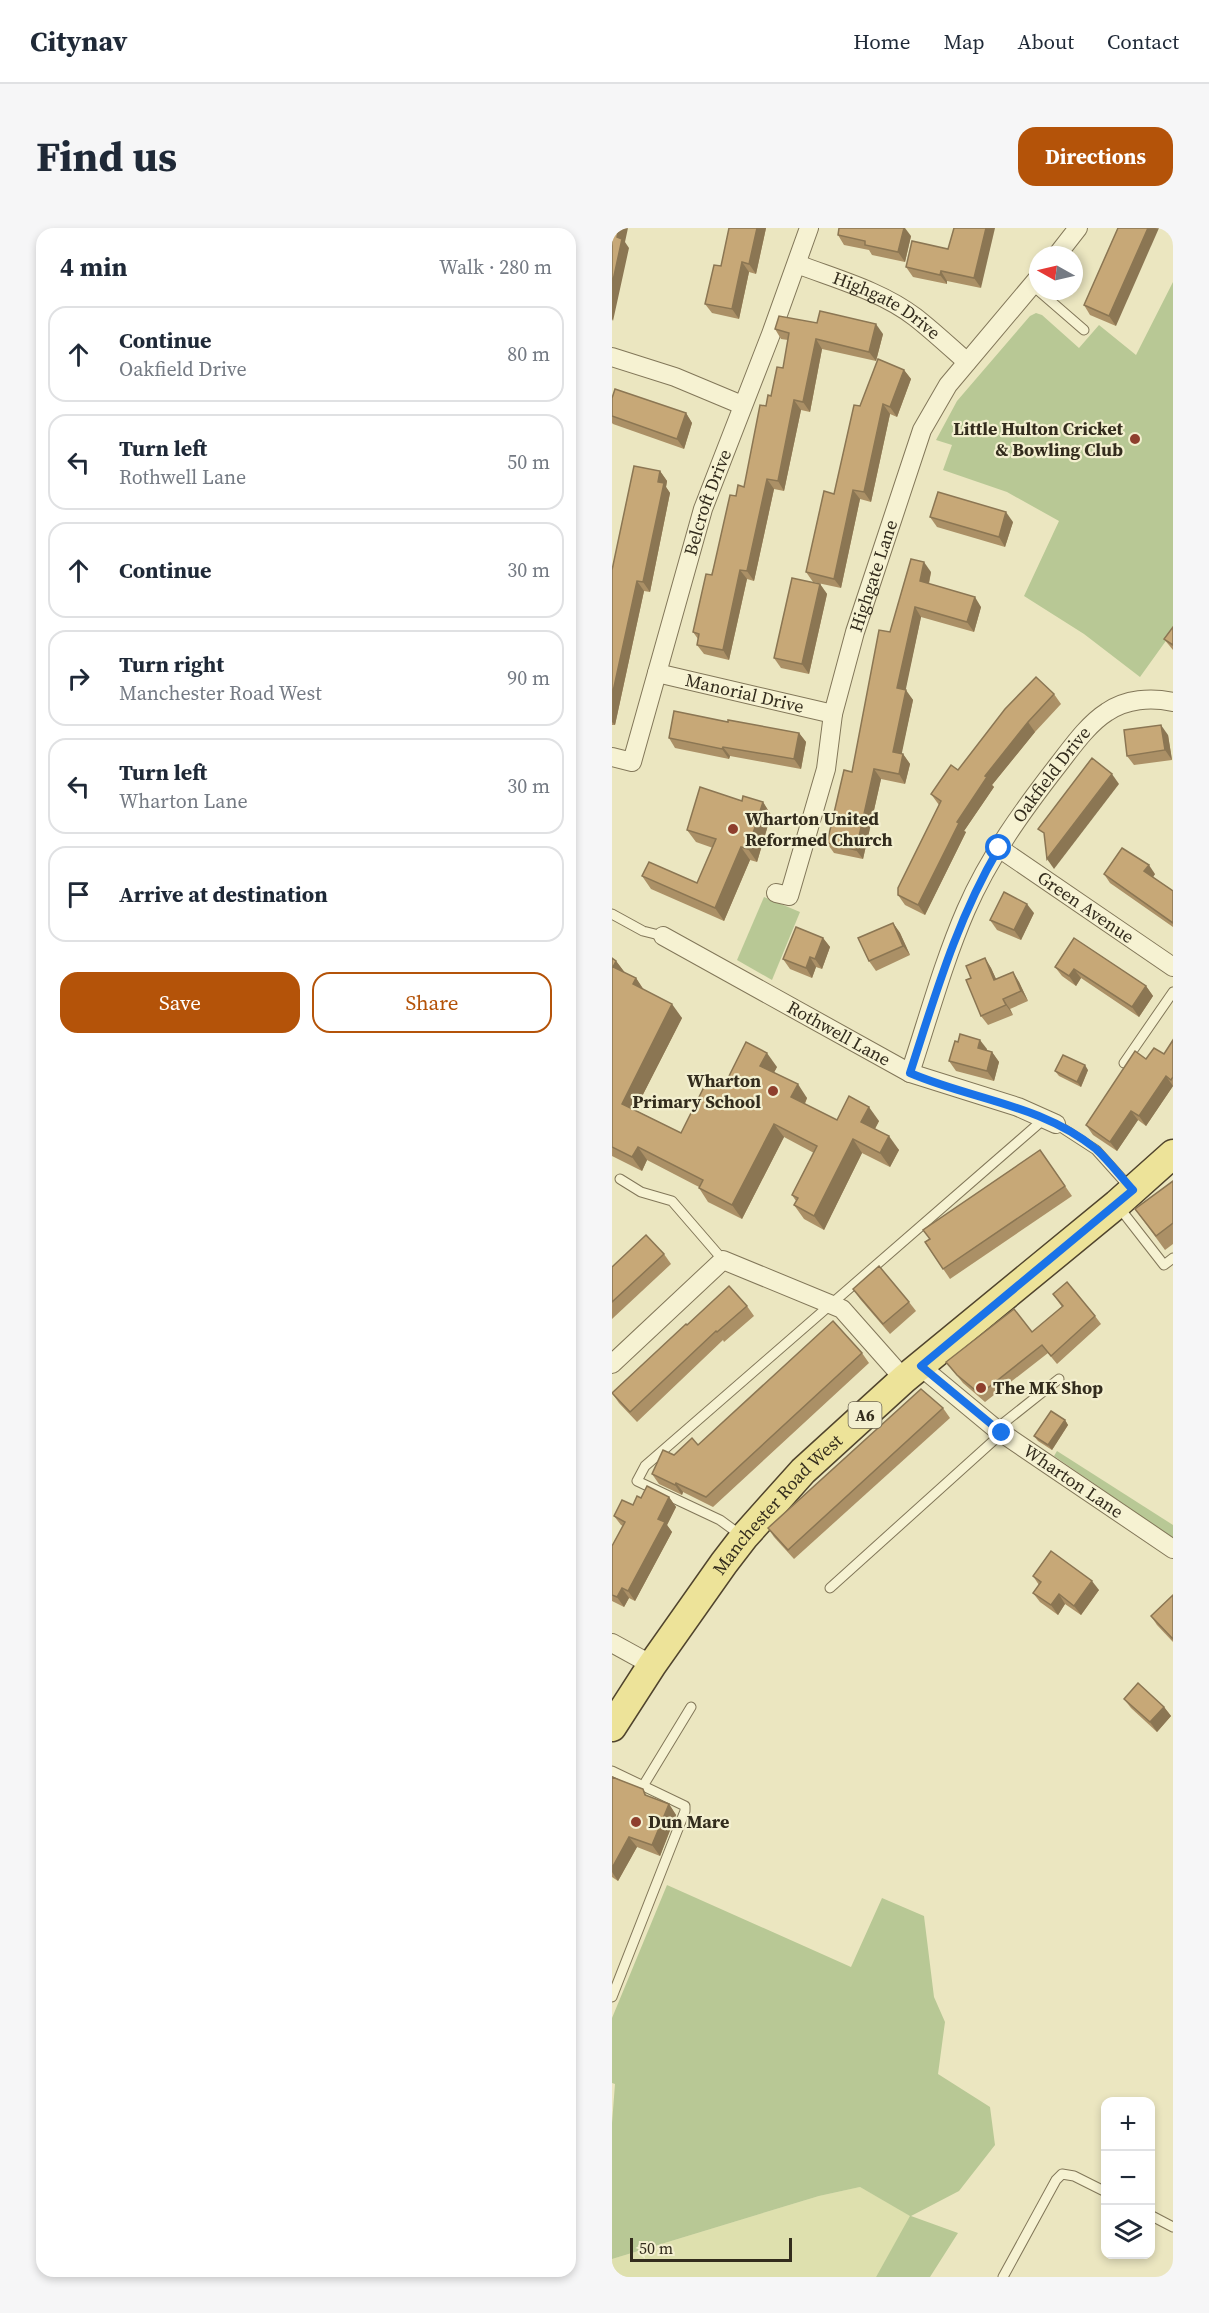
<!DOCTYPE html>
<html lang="en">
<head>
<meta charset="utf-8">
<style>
	body { margin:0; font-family:"Source Serif 4",serif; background:#f6f6f7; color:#1f2937 }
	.controls { position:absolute; right:18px; bottom:18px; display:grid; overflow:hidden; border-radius:12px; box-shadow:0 3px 9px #0003 }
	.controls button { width:54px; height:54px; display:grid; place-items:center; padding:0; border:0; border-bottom:2px solid #e0e1e3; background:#fff; color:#1f2937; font:30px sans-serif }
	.compass { position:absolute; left:417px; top:18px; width:54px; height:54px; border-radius:50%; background:#fff; box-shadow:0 3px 9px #0003; rotate:278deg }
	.scale { position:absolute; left:18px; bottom:15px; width:162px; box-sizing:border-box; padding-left:6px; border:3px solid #332c1d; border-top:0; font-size:16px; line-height:21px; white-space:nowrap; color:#332c1d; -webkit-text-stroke:4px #f3efcf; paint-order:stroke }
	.stop { position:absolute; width:18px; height:18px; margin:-14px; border:4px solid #1a73e8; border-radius:50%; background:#fff }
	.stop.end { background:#1a73e8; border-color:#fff; box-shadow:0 2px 6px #0008 }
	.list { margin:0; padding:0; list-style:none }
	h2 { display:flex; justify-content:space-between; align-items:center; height:78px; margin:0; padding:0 24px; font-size:26px }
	h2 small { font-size:20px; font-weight:400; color:#747a83 }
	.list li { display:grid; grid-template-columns:39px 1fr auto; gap:18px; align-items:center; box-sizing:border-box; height:96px; margin:0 12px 12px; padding:0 12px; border:2px solid #e0e1e3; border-radius:18px }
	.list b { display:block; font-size:22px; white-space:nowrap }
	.list p { margin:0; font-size:20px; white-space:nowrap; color:#747a83 }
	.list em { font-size:20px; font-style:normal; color:#747a83 }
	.actions { display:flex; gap:12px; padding:18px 24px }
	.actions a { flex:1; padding:14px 0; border:2px solid #b45309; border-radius:18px; text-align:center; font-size:21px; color:#b45309 }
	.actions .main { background:#b45309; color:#fff }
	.icon { flex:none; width:33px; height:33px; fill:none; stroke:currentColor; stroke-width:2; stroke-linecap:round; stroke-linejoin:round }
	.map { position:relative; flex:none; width:561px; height:2049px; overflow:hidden; border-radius:18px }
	header { display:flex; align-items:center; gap:36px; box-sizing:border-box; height:84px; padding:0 30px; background:#fff; border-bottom:2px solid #e0e1e3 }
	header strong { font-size:28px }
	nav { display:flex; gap:33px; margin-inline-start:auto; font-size:21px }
	.intro { display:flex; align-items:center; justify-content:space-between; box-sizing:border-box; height:144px; padding:0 36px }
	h1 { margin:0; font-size:42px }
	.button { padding:15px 27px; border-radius:18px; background:#b45309; color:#fff; font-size:21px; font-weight:700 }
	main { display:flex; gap:36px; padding:0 36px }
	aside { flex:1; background:#fff; border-radius:18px; box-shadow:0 3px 9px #0003 }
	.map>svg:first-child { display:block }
</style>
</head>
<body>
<header>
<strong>Citynav</strong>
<nav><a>Home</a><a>Map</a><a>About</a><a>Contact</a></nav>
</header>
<div class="intro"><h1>Find us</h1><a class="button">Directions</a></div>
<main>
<aside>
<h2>4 min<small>Walk · 280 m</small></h2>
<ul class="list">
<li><svg class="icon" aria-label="ahead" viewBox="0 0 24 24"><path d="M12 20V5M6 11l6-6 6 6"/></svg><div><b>Continue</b><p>Oakfield Drive</p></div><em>80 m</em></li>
<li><svg class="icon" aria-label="left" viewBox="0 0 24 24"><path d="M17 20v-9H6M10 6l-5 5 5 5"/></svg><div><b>Turn left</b><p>Rothwell Lane</p></div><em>50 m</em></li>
<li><svg class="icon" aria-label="ahead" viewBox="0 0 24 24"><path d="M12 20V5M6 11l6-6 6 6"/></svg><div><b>Continue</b></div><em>30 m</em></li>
<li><svg class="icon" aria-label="right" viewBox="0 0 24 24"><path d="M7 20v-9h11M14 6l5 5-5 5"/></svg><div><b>Turn right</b><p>Manchester Road West</p></div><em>90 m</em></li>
<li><svg class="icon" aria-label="left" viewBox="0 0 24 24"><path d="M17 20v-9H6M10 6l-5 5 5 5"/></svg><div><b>Turn left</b><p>Wharton Lane</p></div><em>30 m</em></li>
<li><svg class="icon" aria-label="arrive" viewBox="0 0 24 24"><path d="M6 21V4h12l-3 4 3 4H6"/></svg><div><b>Arrive at destination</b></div></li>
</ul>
<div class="actions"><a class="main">Save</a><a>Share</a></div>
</aside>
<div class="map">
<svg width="561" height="2049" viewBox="0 0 561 2049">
	<rect width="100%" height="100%" fill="#ebe6c0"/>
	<path fill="#dee0ae" d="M248 1959 299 1988 264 2049H0V2031L207 1968Z"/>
	<g fill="#b8c895">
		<path d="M561 54V403L528 449 472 406 412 368 447 293 395 264 331 242 340 217 324 212 345 173 418 88 424 85 430 87 467 120 487 97 524 127Z"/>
		<path d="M152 669 188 684 160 752 125 732Z"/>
		<path d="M445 1223 561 1297V1310L442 1228Z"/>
		<path d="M55 1657 239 1739 270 1670 312 1688 322 1769 333 1794 326 1846 378 1879 383 1917 347 1963 299 1988 346 2005 318 2049H264L298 1988 248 1959 207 1968 0 2031V1895L3 1856 0 1855V1790Z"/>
	</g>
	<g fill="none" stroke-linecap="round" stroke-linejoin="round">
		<g stroke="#827759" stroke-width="11">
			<g id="service">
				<path d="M427 63 472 102"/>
				<path d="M0 686 31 703 51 708"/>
				<path d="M512 835 561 764"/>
				<path d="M444 896 484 922 519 961"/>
				<path d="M8 951 29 964 60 973 111 1032"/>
				<path d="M506 978 552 1037 561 1030"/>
				<path d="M384 1201 447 1151"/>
				<path d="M130 1308 108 1292 25 1253 33 1238 432 891"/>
				<path d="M218 1360 390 1205"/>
				<path d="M0 1543 73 1578V1583L0 1769"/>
				<path d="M31 1558 79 1479"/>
				<path d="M538 1987 561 1999"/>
				<path d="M391 2049 444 1952 450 1946 462 1948 494 1964"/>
			</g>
		</g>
		<g stroke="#827759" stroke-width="20">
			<g id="minor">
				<path d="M445 27 466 0"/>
				<path id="s1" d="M185 36C224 51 269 63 303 89 321 103 338 119 355 134"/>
				<path d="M0 129 63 149 130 177"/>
				<path id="s2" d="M45 445 221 486"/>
				<path id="s3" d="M0 529 20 534 91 281 159 106 197 0"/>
				<path id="s4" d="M387 620 561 739"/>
				<path id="s5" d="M164 665 177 668 214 541 221 486 243 404 310 202 336 157 426 50"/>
				<path id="s6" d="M51 708 298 845 406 879 444 896"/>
				<path id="s7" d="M298 845C316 791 331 735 354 682 377 629 411 582 446 537 460 519 476 496 495 484 514 471 539 469 561 474"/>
				<path d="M0 1136 111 1032 230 1081 292 1151"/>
				<path id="s8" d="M308 1138 384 1201 561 1321"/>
				<path d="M0 1415 40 1437"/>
			</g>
		</g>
		<g stroke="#50442d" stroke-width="31">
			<g id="primary">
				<path id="s9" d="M0 1499 40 1437 112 1335 132 1309 191 1243 292 1151 505 976 561 926"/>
			</g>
		</g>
		<use href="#service" stroke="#f6f2d2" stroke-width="9"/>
		<use href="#minor" stroke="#f6f2d2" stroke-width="18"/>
		<use href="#primary" stroke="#ede399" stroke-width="28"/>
	</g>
	<g fill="#ab9066">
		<path d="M117 0H154L144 46 137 44 127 91 100 85 93 76 109 38Z"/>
		<path d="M342 0 369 60 335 53V56L301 49 294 39 336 21Z"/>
		<path d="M506 0 504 98 478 87 472 77Z"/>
		<path d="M226 7 299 8 293 34 260 27 257 22 232 17Z"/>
		<path d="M163 101 271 106 264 133 210 121 198 184 189 182 172 263 162 261 142 353 135 351 117 432 92 426 85 417 86 411 81 404 124 268 132 259 154 178 171 140 176 112 169 111Z"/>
		<path d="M292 142 299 151 285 189 278 186 259 274 248 271 229 360 201 354 194 344 222 266 248 178Z"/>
		<path d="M0 170 74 185 80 195 72 221 1 196 0 195Z"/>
		<path d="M48 243 55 253 54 259 58 265 38 364 32 363 3 497H0V342Z"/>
		<path d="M318 289 401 294 393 319 325 299Z"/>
		<path d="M319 344 317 356 369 379 362 404 309 389 293 462 301 472 289 526H291L298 536 293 556 269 551 251 631 222 625 215 615 240 544 278 404Z"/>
		<path d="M208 356 215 366 197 446 169 440 162 430Z"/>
		<path d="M561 399V422L552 411Z"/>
		<path d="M442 466 449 476 423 504 380 557 382 559 352 603 354 604 313 687 293 677 286 667 327 577 319 566 346 542Z"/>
		<path d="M116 494 187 505 194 514 189 541 118 528 117 531 63 520 57 510Z"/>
		<path d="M556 507 560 532 522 537 515 528Z"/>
		<path d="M130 573 151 574 159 587 145 634 138 632 112 693 39 661 30 648 85 655 101 620 84 614 75 602Z"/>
		<path d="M492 646H543L541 649 561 663V699L498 655Z"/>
		<path d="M422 685 409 712 385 702 378 692Z"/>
		<path d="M281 695 288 705 298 727 264 743 257 733Z"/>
		<path d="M211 710 218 719 210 741 204 739 200 750 178 741 171 731Z"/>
		<path d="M462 710 534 758 541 768 527 789 469 750 464 758 450 748 443 739Z"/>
		<path d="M0 730 4 733 13 745 24 750 32 762 70 790 23 882 69 905 113 856 165 839 162 844 195 870 193 876 225 892 267 893 263 901 287 922 278 939 250 925 212 1002 192 991 182 977 184 973 180 967 202 925 172 909 130 991 96 974 87 960V959L35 932 30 943 0 928Z"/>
		<path d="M373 730 379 740 384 751 401 744 407 754 416 773 398 781 401 787 376 797 369 788 359 750Z"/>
		<path d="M561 812V858L534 898 526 892 505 923 481 907 474 897 534 831 552 826Z"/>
		<path d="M375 821V823L380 824 387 834 382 853 344 843 337 833Z"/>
		<path d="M476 842 469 859 447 848 443 843Z"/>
		<path d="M428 922 460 968 338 1051 313 1014Z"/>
		<path d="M561 953V1016L553 1022 523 981Z"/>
		<path d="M52 1026 59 1036 0 1091V1039Z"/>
		<path d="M241 1061 297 1074 304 1083 278 1106 248 1071Z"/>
		<path d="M441 1066 483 1088 489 1096 445 1136 436 1125 373 1174 351 1155 334 1134 420 1104 450 1079Z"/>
		<path d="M135 1078 142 1088 112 1114 111 1112 25 1194 7 1175 0 1165 75 1097Z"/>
		<path d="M250 1125 257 1135 101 1279 71 1264 70 1267 47 1256 40 1246 62 1227 86 1217Z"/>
		<path d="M331 1180 338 1190 182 1331 162 1309 156 1300Z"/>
		<path d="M453 1192 456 1197 440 1222 426 1213 422 1208Z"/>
		<path d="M57 1269 64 1279 55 1297 60 1304 23 1373 17 1370 12 1379 0 1373V1318L11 1298 9 1297 2 1288 21 1277 29 1270Z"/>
		<path d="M421 1348 487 1362 469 1387 453 1376 446 1387 428 1374 421 1365 427 1357Z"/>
		<path d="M561 1367V1414L545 1397 539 1388Z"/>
		<path d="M512 1471 552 1479 559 1488 545 1504 519 1480Z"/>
		<path d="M0 1549 31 1561 35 1568 57 1576 64 1587 48 1628 25 1619 6 1653 0 1649Z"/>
	</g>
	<g fill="#8b7653">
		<path d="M7 0H16L13 14 17 20 1 93 0 91V57L5 9Z"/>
		<path d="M145 0H154L144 46 137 36Z"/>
		<path d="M292 0H293L299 8 293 34 286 24Z"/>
		<path d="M374 0H383L369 60 362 50Z"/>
		<path d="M536 0H547L504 98 497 88Z"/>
		<path d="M130 34 137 44 127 91 120 81Z"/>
		<path d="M329 43 335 53V56L328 47Z"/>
		<path d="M264 96 271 106 264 133 257 124Z"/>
		<path d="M204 111 210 121 198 184 191 174Z"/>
		<path d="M292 142 299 151 285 189 278 179Z"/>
		<path d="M182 172 189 182 172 263 166 253Z"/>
		<path d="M271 176 278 186 259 274 252 264Z"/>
		<path d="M74 185 80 195 72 221 65 211Z"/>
		<path d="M48 243 55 253 54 259 58 265 38 364 31 354Z"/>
		<path d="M155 251 162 261 142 353 135 343Z"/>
		<path d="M241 262 248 271 229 360 222 351Z"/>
		<path d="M394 284 401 294 393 319 387 309Z"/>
		<path d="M312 334 319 344 315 363 308 353Z"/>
		<path d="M128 342 135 351 117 432 111 422Z"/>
		<path d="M25 353 32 363 3 497 0 494V468Z"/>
		<path d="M208 356 215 366 197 446 190 436Z"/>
		<path d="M363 369 369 379 362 404 355 394Z"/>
		<path d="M303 379 309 389 292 470 285 460Z"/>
		<path d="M294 462 301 472 288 534 281 524Z"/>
		<path d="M416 494 423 504 380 557 382 559 352 603 354 604 313 687 306 677 345 594 373 548Z"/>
		<path d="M549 497 556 507 560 532 553 522Z"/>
		<path d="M187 505 194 514 189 541 182 531Z"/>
		<path d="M111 519 118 528 117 531 110 521Z"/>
		<path d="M291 526 298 536 293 556 287 546Z"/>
		<path d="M262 541 269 551 251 631 244 622Z"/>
		<path d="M500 546 507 556 442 641 435 631Z"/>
		<path d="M151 574 159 587 145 634 136 621Z"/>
		<path d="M129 619 138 632 112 693 103 680Z"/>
		<path d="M537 637 543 646 539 652 532 643Z"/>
		<path d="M415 676 422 685 409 712 402 702Z"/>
		<path d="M281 695 288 705 298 727 291 718Z"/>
		<path d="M211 710 218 719 210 741 203 731Z"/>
		<path d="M198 729 204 739 200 750 194 740Z"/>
		<path d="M373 730 379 740 389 762 382 752Z"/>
		<path d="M4 733 14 746 1 739Z"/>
		<path d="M462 741 469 750 464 758 457 748Z"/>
		<path d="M401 744 407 754 416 773 409 763Z"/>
		<path d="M24 750 33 764 21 756Z"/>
		<path d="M534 758 541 768 527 789 520 779Z"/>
		<path d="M391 771 398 781 401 787 394 777Z"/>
		<path d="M60 776 70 790 19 890 10 876Z"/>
		<path d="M368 812 375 821 373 830 366 820Z"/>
		<path d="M380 824 387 834 382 853 375 843Z"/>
		<path d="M155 825 165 839 158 852 148 838Z"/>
		<path d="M473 837 476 842 469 859 465 854Z"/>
		<path d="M554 848 561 858 534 898 527 888Z"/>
		<path d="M186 856 195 870 189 883 179 869Z"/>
		<path d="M257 879 267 893 259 908 249 894Z"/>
		<path d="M519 883 526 892 505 923 498 914Z"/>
		<path d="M162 896 172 909 130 991 120 977Z"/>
		<path d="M277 908 287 922 278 939 268 925Z"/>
		<path d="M241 911 250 925 212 1002 202 988Z"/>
		<path d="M26 919 35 932 30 943 20 929Z"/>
		<path d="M453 1192 456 1197 440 1222 436 1217Z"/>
		<path d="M64 1255 71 1264 70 1267 63 1257Z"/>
		<path d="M57 1269 64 1279 55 1297 60 1304 23 1373 16 1363 46 1291Z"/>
		<path d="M480 1353 487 1362 469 1387 462 1378Z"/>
		<path d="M10 1360 17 1370 12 1379 5 1369Z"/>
		<path d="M447 1366 453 1376 446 1387 439 1377Z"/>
		<path d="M552 1479 559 1488 545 1504 538 1494Z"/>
		<path d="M57 1576 64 1587 48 1628 40 1617Z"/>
		<path d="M17 1609 25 1619 6 1653 0 1644V1640Z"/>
	</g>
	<g fill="#c7a877" stroke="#8b7653" stroke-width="1.5">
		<path d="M0 0H7L5 9 10 11 0 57Z"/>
		<path d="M117 0H145L137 36 130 34 120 81 93 76 102 37 109 38Z"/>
		<path d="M227 0H292L286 24 253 17V13L226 7Z"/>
		<path d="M342 0H374L362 50 329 43 328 47 294 39 300 13 336 21Z"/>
		<path d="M506 0H536L497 88 472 77Z"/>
		<path d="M208 83 264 96 257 124 204 111 191 174 182 172 166 253 155 251 135 343 128 342 111 422 85 417 87 406 81 404 94 346 100 347 118 267 124 268 126 257 132 259 148 177 154 178 156 167 159 168 165 139 171 140 177 105 163 101 167 88 205 95Z"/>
		<path d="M266 131 292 142 278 179 271 176 252 264 241 262 222 351 194 344 212 263 222 266 242 177 248 178Z"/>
		<path d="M3 161 74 185 65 211 0 188V170Z"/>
		<path d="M22 238 48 243 46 254 52 255 31 354 25 353 0 468V342Z"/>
		<path d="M326 264 394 284 387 309 318 289Z"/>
		<path d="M299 331 312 334 308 353 363 369 355 394 303 379 285 460 294 462 281 524 291 526 287 546 262 541 244 622 215 615 232 542 240 544 267 402 278 404Z"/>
		<path d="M180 350 208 356 190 436 162 430Z"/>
		<path d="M561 399V417L552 411Z"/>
		<path d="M424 449 442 466 416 494 373 548 375 549 345 594 347 595 306 677 286 667V660L329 573 319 566 339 537 346 542 393 481Z"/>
		<path d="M62 483 116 494V492L187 505 182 531 111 519 110 521 57 510Z"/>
		<path d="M549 497 553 522 515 528 512 502Z"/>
		<path d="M480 530 500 546 435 631 432 605 426 601Z"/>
		<path d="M88 559 130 573 131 568 151 574 136 621 129 619 103 680 30 648 37 634 85 655 104 611 75 602Z"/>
		<path d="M510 620 537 637 532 643 561 663V695L492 646Z"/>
		<path d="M392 664 415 676 402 702 378 692Z"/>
		<path d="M281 695 291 718 257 733 246 710Z"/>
		<path d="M184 699 211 710 203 731 198 729 194 740 171 731Z"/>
		<path d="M462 710 534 758 520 779 462 741 457 748 443 739Z"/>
		<path d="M0 730 4 733 1 739 24 750 21 756 60 776 10 876 69 905 97 849 113 856 134 814 155 825 148 838 186 856 179 869 225 892 237 868 257 879 249 894 277 908 268 925 241 911 202 988 182 977 186 970 180 967 205 918 162 896 120 977 87 960 91 952 26 919 20 929 0 919Z"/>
		<path d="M373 730 382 752 401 744 409 763 391 771 394 777 369 788 354 752 359 750 354 738Z"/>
		<path d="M348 806 368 812 366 820 380 824 375 843 337 833 343 813 346 814Z"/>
		<path d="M561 812V849L559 852 554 848 527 888 519 883 498 914 474 897 523 823 534 831 542 820 552 826Z"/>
		<path d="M451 827 473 837 465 854 443 843Z"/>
		<path d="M428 922 453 958 331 1041 313 1014 318 1011 311 1002Z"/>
		<path d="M561 953V995L544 1008 523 981Z"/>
		<path d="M34 1007 52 1026 0 1074V1039Z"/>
		<path d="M267 1038 297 1074 271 1096 241 1061Z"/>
		<path d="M455 1054 483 1088 439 1128 430 1117 368 1166 345 1147 334 1134 402 1081 420 1104 451 1078 441 1066Z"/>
		<path d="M117 1058 135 1078 105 1104 104 1103 18 1184 0 1165 74 1096 75 1097Z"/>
		<path d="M221 1093 250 1125 94 1269 64 1255 63 1257 40 1246 51 1222 62 1227 80 1210 86 1217Z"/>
		<path d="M309 1161 331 1180 176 1322 156 1300Z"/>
		<path d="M439 1183 453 1192 436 1217 422 1208Z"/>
		<path d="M35 1258 57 1269 46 1291 53 1294 16 1363 10 1360 5 1369 0 1367V1318L13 1294 2 1288 10 1272 21 1277 25 1268 29 1270Z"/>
		<path d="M439 1323 480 1353 462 1378 447 1366 439 1377 421 1365 429 1354 421 1348Z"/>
		<path d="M561 1367V1411L539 1388Z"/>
		<path d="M526 1455 552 1479 538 1494 512 1471Z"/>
		<path d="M0 1549 31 1561 33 1567 57 1576 40 1617 17 1609 0 1640Z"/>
	</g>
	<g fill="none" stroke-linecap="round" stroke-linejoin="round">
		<path stroke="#1a73e8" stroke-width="8" d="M387 620C345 691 323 768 298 845 361 872 428 876 484 921 497 933 509 949 521 962L309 1138 390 1205"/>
	</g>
	<g fill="#8e3f2d" stroke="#f3efcf" stroke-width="2">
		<circle cx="523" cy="211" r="6"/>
		<circle cx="121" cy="601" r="6"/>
		<circle cx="161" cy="863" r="6"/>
		<circle cx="369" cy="1160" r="6"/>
		<circle cx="24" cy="1594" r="6"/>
	</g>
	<g text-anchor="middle" stroke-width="4.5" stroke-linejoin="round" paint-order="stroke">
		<rect fill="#f3efcf" stroke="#6d6652" stroke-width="1.5" x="236.5" y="1174" width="33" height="26" rx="4.5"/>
		<g font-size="16" font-weight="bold" fill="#332c1d">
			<text x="253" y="1193">A6</text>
		</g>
		<g font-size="18" fill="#332c1d" stroke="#f3efcf">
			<text dy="6" stroke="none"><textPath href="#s1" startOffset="99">Highgate Drive</textPath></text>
			<text dy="6" stroke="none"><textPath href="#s3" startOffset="291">Belcroft Drive</textPath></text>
			<text dy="6" stroke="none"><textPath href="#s5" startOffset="345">Highgate Lane</textPath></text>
			<text dy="6" stroke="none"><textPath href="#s2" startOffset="90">Manorial Drive</textPath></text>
			<text dy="6" stroke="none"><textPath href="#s7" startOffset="333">Oakfield Drive</textPath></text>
			<text dy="6" stroke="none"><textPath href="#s4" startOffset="105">Green Avenue</textPath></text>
			<text dy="6" stroke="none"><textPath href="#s6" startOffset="201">Rothwell Lane</textPath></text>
			<text dy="6" stroke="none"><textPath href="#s8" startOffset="192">Wharton Lane</textPath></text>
			<text dy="6" stroke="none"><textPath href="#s9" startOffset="278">Manchester Road West</textPath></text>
		</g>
		<g font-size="18" font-weight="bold" fill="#332c1d" stroke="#f3efcf" text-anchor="start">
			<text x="511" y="207" text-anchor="end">Little Hulton Cricket<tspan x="511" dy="21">&amp; Bowling Club</tspan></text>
			<text x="133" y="597">Wharton United<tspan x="133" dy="21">Reformed Church</tspan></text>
			<text x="149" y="859" text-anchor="end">Wharton<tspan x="149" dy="21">Primary School</tspan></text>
			<text x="381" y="1166">The MK Shop</text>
			<text x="36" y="1600">Dun Mare</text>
		</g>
	</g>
</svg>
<div class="controls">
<button>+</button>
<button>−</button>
<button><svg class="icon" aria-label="layers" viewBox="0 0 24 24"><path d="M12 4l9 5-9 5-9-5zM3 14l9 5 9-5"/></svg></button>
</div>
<svg class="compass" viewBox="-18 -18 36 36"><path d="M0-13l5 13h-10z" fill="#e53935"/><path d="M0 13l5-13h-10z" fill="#747a83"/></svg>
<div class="scale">50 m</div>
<div class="stop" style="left:387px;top:620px"></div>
<div class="stop end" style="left:390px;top:1205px"></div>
</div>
</main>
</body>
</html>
